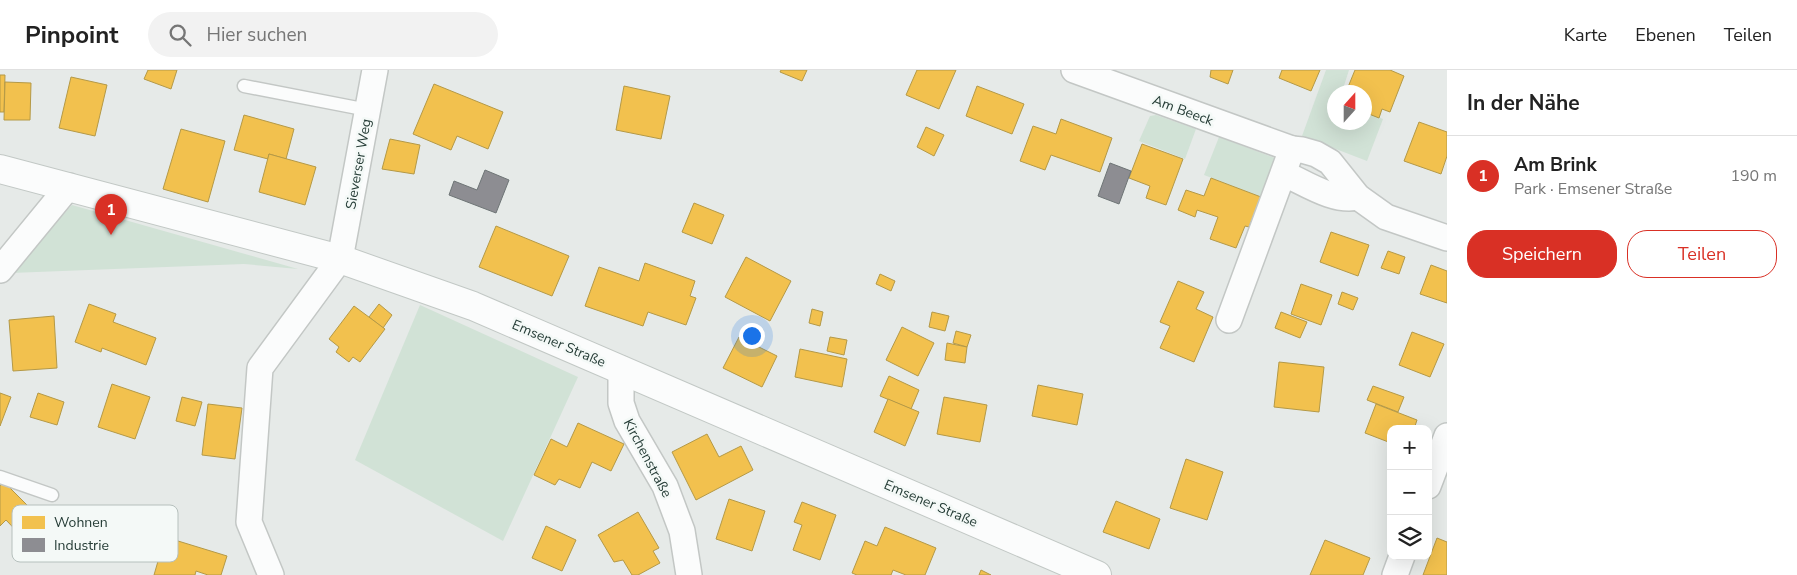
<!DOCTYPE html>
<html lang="de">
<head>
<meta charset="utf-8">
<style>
	body { margin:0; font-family:"Nunito Sans",sans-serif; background:#f2f2f2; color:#222 }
	.controls { position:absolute; right:15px; bottom:15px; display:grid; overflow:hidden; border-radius:10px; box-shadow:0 5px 20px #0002 }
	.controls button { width:45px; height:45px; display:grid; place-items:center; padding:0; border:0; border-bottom:1px solid #e0e0e0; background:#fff; color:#222; font:25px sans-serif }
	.compass { position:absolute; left:1327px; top:15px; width:45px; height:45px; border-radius:50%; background:#fff; box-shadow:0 5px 20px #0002; rotate:21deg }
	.you { position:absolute; left:751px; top:265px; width:18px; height:18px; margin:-12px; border:4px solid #fff; border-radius:50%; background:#1a73e8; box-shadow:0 0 0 8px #1a73e833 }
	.badge { display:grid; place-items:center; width:32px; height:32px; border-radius:50%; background:#d93025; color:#fff; font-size:16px; font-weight:700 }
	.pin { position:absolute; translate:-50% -41px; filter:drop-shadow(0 1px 2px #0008) }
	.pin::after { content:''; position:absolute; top:26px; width:18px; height:15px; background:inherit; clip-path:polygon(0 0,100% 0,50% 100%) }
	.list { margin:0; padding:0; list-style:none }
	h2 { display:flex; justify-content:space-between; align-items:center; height:65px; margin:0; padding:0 20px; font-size:21px }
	h2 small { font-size:16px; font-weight:400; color:#767676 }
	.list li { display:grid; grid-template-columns:32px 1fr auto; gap:15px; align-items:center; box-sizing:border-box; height:80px; padding:0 20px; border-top:1px solid #e0e0e0 }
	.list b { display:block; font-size:19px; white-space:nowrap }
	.list p { margin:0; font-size:16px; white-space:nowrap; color:#767676 }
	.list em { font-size:16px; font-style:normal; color:#767676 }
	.actions { display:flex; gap:10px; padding:15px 20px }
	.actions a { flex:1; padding:11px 0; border:1px solid #d93025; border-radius:20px; text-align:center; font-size:18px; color:#d93025 }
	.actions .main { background:#d93025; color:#fff }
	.icon { flex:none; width:28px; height:28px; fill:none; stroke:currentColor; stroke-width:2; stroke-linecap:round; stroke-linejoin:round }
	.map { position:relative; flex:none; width:1447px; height:505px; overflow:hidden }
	header { display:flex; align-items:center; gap:30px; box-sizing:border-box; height:70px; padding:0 25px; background:#fff; border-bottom:1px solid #e0e0e0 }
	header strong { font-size:24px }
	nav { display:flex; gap:28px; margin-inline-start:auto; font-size:18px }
	.search { width:350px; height:45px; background:#f2f2f2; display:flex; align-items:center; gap:12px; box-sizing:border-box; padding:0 18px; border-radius:28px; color:#767676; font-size:19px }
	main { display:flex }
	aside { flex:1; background:#fff }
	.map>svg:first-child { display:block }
</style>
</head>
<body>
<header>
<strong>Pinpoint</strong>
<div class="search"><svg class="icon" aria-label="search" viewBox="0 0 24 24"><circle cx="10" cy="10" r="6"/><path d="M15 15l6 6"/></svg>Hier suchen</div>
<nav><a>Karte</a><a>Ebenen</a><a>Teilen</a></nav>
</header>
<main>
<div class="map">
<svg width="1447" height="505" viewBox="0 0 1447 505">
	<rect width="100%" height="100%" fill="#e6eae8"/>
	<g fill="#d1e2d6">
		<path d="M1326 0H1349L1342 22H1334V52H1364L1365 42 1383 49 1367 91 1302 66Z"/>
		<path d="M1156 45 1196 59 1185 89 1139 71 1150 46Z"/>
		<path d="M1219 67 1275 88 1261 127 1204 105Z"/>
		<path d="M72 135 298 199 244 194 11 203Z"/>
		<path d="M420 235 578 307 503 471 355 390Z"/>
	</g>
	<g fill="#f2c14e" stroke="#b49947">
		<path d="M148 0H177L171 19 144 9Z"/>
		<path d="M781 0H807L802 11 780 2Z"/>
		<path d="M917 0H956L939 39 906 25Z"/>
		<path d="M1211 0H1233L1228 14 1210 7Z"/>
		<path d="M1282 0H1320L1311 21 1279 8Z"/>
		<path d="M1355 0H1390L1404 6 1390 42 1382 39 1379 48 1364 42V22H1346Z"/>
		<path d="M0 5H5L4 42H0Z"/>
		<path d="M71 7 107 15 95 66 59 58Z"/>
		<path d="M5 12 31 13 30 50H4Z"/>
		<path d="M434 14 503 42 488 79 457 66 451 80 413 64Z"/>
		<path d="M624 16 670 26 661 69 616 60Z"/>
		<path d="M977 16 1024 34 1012 64 966 46Z"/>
		<path d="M244 45 294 59 286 89 269 84 268 89 234 80Z"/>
		<path d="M1061 49 1112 68 1100 102 1051 85 1045 100 1020 91 1033 56 1056 64Z"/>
		<path d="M1419 52 1447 62V86L1441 104 1404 91Z"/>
		<path d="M926 57 944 65 934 86 917 77Z"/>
		<path d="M181 59 225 71 208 132 163 119Z"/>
		<path d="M390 69 420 75 414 104 382 99Z"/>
		<path d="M1142 74 1183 89 1166 135 1146 128 1150 116 1129 108Z"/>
		<path d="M269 84 316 97 305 135 259 122Z"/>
		<path d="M1211 108 1261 127 1249 157 1245 156 1236 178 1210 169 1218 147 1197 140 1195 147 1178 140 1186 120 1204 126Z"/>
		<path d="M694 133 724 145 712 174 682 162Z"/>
		<path d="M496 156 569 186 552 226 479 197Z"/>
		<path d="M1331 162 1369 175 1358 206 1320 192Z"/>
		<path d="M1388 181 1405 187 1399 204 1381 198Z"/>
		<path d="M746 187 791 211 770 251 725 227Z"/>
		<path d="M645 193 695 211 690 226 696 228 686 255 648 242 643 256 585 236 599 197 639 211Z"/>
		<path d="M1431 195 1447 201V233L1420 224Z"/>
		<path d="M880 204 895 211 891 221 876 214Z"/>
		<path d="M1178 211 1204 222 1196 239 1213 247 1194 292 1160 278 1170 256 1160 252Z"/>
		<path d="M1301 214 1332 225 1321 255 1291 244Z"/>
		<path d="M1342 222 1358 228 1353 240 1338 234Z"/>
		<path d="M89 234 116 244 113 252 156 268 146 295 102 278 101 282 75 272Z"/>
		<path d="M379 234 392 245 383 258 369 247Z"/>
		<path d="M354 236 385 259 360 292 353 287 349 292 336 282 339 277 329 269Z"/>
		<path d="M812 239 823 242 820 256 809 253Z"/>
		<path d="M932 242 949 246 945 261 929 257Z"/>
		<path d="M1281 242 1307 252 1300 268 1275 258Z"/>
		<path d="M54 246 57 298 13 301 9 250Z"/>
		<path d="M902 257 934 273 918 306 886 290Z"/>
		<path d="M956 261 971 265 967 277 953 273Z"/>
		<path d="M1412 262 1444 274 1430 307 1399 295Z"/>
		<path d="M739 267 777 286 762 317 723 298Z"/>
		<path d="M830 267 847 270 844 285 827 281Z"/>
		<path d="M947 273 967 277 965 293 945 290Z"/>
		<path d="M800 279 847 289 842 317 795 307Z"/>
		<path d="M1279 292 1324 297 1319 342 1274 337Z"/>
		<path d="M889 306 919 320 911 339 880 326Z"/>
		<path d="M112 314 150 327 135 369 98 357Z"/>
		<path d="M1038 315 1083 324 1077 355 1032 346Z"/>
		<path d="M1373 316 1404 327 1398 342 1367 330Z"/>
		<path d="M0 323 11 327 0 356Z"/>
		<path d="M38 323 64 332 57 355 30 347Z"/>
		<path d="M182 327 202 332 195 356 176 351Z"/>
		<path d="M944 327 987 335 980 372 937 364Z"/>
		<path d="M888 329 919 342 905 376 874 362Z"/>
		<path d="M208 334 242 338 235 389 202 385Z"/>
		<path d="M1376 334 1417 350 1414 359H1391V373L1365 363Z"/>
		<path d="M578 353 624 374 611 401 592 392 580 418 559 409 555 415 534 405 551 369 567 377Z"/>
		<path d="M707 364 719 387 741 376 753 400 696 430 672 382Z"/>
		<path d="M1186 389 1223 402 1207 450 1170 438Z"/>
		<path d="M4 412 47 455 28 473 6 450 0 456V416Z"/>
		<path d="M729 429 765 441 752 481 716 469Z"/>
		<path d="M1116 431 1160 449 1149 479 1103 462Z"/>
		<path d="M802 432 836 445 820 490 793 480 802 455 794 452Z"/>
		<path d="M638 442 659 478 653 481 660 493 638 505H632L623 490 614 492 598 465Z"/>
		<path d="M546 456 576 470 562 501 532 488Z"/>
		<path d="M885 457 936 478 925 505H906L893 500 891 505H857L852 503 865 471 877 476Z"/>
		<path d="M165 467 227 486 221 505H208L196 501 195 505H154Z"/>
		<path d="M1437 468 1447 472V505H1423Z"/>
		<path d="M1325 470 1370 488 1363 505H1310Z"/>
		<path d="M981 500 991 505H979Z"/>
	</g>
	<g fill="#8d8d92" stroke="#6e7576">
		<path d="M1110 93 1131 101 1119 134 1098 126Z"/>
		<path d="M485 100 509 110 496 143 449 125 454 111 477 120Z"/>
	</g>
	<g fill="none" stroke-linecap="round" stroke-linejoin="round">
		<g stroke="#c3c7c5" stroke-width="15">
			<g id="lane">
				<path d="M244 16 368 40"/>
				<path d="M0 407 52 425"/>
			</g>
		</g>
		<g stroke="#c3c7c5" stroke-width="28">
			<g id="street">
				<path d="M1074 0 1292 79"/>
				<path d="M1285 104C1305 113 1335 133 1358 127"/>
				<path d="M0 200 69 116"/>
				<path d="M1229 250 1292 79 1302 80 1316 84 1330 92 1358 127 1386 147 1447 168"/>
				<path d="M621 299V333L627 351 665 416 682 461 689 505"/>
				<path d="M1428 416 1447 366"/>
				<path d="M271 505 249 452 260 298 340 189 375 0"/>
				<path d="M1395 505 1402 486"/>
			</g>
		</g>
		<g stroke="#c2c8c5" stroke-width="30">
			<path id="secondary" d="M0 99 340 189 473 236 1097 505"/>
		</g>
		<use href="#lane" stroke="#fbfcfc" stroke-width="12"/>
		<use href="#street" stroke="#fbfcfc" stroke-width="25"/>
		<use href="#secondary" stroke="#fbfcfc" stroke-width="28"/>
	</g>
	<g text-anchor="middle" stroke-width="5" stroke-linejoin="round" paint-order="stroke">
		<g font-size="14" fill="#253c36" stroke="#f4f9f7">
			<text transform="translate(1183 40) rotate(20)" y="5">Am Beeck</text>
			<text transform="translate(358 94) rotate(-80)" y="5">Sieverser Weg</text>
			<text transform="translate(559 273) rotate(23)" y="5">Emsener Straße</text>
			<text transform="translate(648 388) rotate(62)" y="5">Kirchenstraße</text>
			<text transform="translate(931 433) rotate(23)" y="5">Emsener Straße</text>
		</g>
	</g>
	<rect x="12" y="435" width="166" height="57" rx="8" fill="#f4f9f7" stroke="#b6c0bd" stroke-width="1"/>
	<rect x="22" y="446" width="23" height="13" fill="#f2c14e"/>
	<rect x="22" y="468" width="23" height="14" fill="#8d8d92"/>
	<g font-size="14" fill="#253c36">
		<text x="54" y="457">Wohnen</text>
		<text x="54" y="480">Industrie</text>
	</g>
</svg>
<div class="controls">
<button>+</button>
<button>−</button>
<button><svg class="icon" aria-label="layers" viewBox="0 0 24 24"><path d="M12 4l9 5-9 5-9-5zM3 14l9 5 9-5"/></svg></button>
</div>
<svg class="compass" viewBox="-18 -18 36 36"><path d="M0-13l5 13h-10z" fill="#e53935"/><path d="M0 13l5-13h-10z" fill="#767676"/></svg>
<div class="you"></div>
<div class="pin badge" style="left:111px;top:165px">1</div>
</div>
<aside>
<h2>In der Nähe<small></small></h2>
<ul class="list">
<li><span class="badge">1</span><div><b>Am Brink</b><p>Park · Emsener Straße</p></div><em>190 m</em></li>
</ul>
<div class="actions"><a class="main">Speichern</a><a>Teilen</a></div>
</aside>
</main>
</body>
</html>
